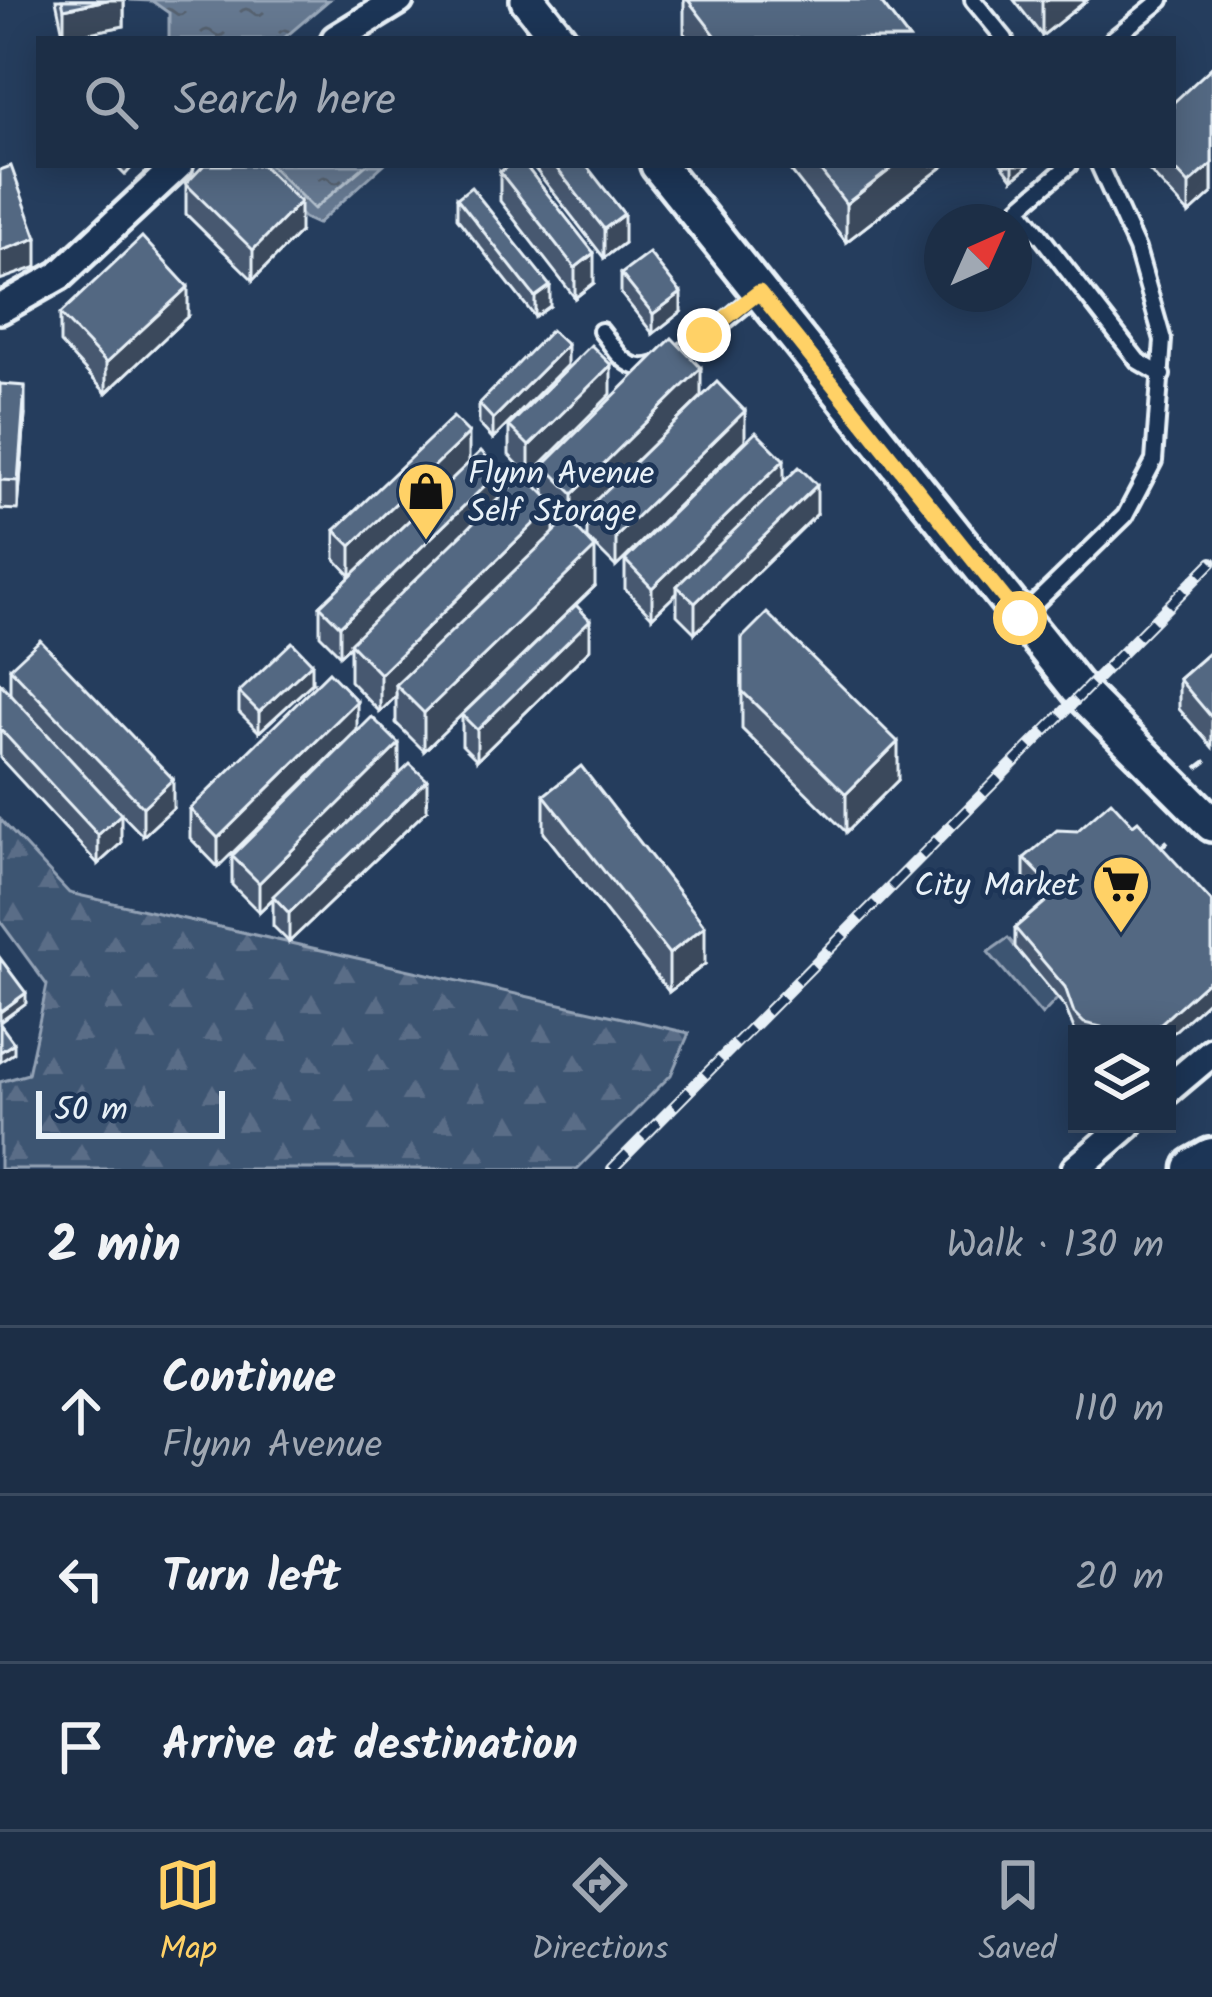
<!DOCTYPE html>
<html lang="en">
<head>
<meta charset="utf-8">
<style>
	body { margin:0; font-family:Kalam,sans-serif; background:#293a51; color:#f1f3f6 }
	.controls { position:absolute; right:36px; bottom:36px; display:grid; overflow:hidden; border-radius:0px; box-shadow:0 6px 30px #0003 }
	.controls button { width:108px; height:108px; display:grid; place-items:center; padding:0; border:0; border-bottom:3px solid #3a4a5f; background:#1c2e46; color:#f1f3f6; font:60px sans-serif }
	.compass { position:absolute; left:924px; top:204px; width:108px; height:108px; border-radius:50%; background:#1c2e46; box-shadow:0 6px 30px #0003; rotate:45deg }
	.scale { position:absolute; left:36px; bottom:30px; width:189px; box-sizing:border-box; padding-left:12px; border:6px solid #e8f1f8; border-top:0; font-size:33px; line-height:42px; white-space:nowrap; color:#e8f1f8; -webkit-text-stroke:9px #1d3557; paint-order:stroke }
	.stop { position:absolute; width:36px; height:36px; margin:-27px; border:9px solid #ffd166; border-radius:50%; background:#fff }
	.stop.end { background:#ffd166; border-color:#fff; box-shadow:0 3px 12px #0008 }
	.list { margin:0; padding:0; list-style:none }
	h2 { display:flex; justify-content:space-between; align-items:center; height:156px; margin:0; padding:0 48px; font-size:51px }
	h2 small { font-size:39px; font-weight:400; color:#a0a8b3 }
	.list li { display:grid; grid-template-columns:78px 1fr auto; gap:36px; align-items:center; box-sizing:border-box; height:168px; padding:0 48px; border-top:3px solid #3a4a5f }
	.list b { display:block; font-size:45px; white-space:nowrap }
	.list p { margin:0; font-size:39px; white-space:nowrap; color:#a0a8b3 }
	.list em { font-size:39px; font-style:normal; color:#a0a8b3 }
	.icon { flex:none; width:66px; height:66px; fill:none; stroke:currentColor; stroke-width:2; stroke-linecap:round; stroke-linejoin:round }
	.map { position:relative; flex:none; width:1212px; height:1169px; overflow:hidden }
	.search { position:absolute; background:#1c2e46; box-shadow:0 6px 30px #0003; left:36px; right:36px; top:36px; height:132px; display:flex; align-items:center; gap:30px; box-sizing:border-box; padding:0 42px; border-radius:0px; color:#a0a8b3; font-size:45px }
	.sheet { height:660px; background:#1c2e46 }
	nav { display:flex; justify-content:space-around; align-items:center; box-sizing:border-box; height:168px; border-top:3px solid #3a4a5f; background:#1c2e46; font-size:33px; color:#a0a8b3 }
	nav a { display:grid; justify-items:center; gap:6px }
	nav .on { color:#ffd166 }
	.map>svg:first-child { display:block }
</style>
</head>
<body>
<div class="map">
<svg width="1212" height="1169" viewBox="0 0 1212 1169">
	<defs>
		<pattern id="forest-firs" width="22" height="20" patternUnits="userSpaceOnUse" patternTransform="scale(3)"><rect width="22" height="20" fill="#3e5472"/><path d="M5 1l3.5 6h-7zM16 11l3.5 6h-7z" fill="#5a6d87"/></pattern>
		<pattern id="water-ripples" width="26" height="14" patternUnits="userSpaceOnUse" patternTransform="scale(3)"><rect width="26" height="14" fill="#657890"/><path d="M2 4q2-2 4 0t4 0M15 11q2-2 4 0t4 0" fill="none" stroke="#576270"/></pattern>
	</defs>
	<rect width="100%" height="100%" fill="#253d5d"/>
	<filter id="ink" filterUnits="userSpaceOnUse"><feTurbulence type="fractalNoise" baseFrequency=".00833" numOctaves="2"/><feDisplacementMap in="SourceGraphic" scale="24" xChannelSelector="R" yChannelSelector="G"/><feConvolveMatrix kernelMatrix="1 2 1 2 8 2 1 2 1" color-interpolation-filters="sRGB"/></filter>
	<g filter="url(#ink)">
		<path fill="url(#forest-firs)" stroke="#93a2b5" stroke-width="3" d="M0 819 69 893 689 1033 671 1075 577 1169H0V1082L28 1074 47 985 0 921Z"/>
		<path fill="#3e5472" stroke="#93a2b5" stroke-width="3" d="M1008 938 1058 998 1042 1015 988 952Z"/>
		<g fill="url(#water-ripples)" stroke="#99a8ba" stroke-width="3">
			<path d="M129 0H329L283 39H169V13L152 1Z"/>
			<path d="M253 165H383L317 224 304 218Z"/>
		</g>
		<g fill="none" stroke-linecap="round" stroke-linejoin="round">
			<path stroke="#b4c1ce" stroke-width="3" d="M270 165 314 209 366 165"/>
			<g stroke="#e8f1f8" stroke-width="22">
				<g id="service">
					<path d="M973 0 1005 39"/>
					<path d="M1113 39 1161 0"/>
					<path d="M1069 165 1019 208 1138 361 1162 375"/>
					<path d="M601 331C611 343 620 361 635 366 666 376 735 312 759 293"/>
					<path d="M1020 618 1125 516 1154 461 1163 340 1137 249 1099 165"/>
				</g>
			</g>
			<g stroke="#e8f1f8" stroke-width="36">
				<g id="minor">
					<path d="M336 39 399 0"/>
					<path d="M0 309 60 275 178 165"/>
					<path d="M1167 1090 1212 1052"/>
					<path d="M1076 1169 1128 1124"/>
				</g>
			</g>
			<g stroke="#e8f1f8" stroke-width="42">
				<g id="tertiary">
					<path d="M528 0 559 39"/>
					<path d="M658 165 1082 694 1212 824"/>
				</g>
			</g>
			<g stroke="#e8f1f8" stroke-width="51">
				<path id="primary" d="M1196 1169 1212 1160"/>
			</g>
			<g stroke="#e8f1f8" stroke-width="4.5" stroke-dasharray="12 9" stroke-linecap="butt">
				<path d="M1197 768 1212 757"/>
				<path d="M1159 849 1172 837"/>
			</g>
			<use href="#service" stroke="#1d3557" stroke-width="14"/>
			<use href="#minor" stroke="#1d3557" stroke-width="27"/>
			<use href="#tertiary" stroke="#1d3557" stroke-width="33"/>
			<use href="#primary" stroke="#1d3557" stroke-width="42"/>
			<g stroke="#e8f1f8" stroke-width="12">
				<path id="rail" d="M612 1169 1212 562"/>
			</g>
			<use href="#rail" stroke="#1d3557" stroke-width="8" stroke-dasharray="22" stroke-linecap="butt"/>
		</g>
		<g fill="#475970" stroke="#e8f1f8" stroke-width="3">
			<path d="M56 0H124V26L64 38Z"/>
			<path d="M684 0H879L909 39H688L684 33Z"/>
			<path d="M1014 0H1087L1042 36Z"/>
			<path d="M1212 67V193L1189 214 1144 165H1173Z"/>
			<path d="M115 165H134L125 175Z"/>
			<path d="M532 165H586L624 243 604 258Z"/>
			<path d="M786 165H945L846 242Z"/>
			<path d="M1002 165H1030L1013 179Z"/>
			<path d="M500 172 594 283 575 298 500 201Z"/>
			<path d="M186 184 300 232 253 280 186 214Z"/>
			<path d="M457 198 550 306 535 317 457 218Z"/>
			<path d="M621 274 681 312 653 334 621 294Z"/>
			<path d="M60 314 188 316 106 393 60 343Z"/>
			<path d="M567 365 493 439 479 424V404Z"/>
			<path d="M0 384 25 415 18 510 0 509Z"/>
			<path d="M611 394 529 476 509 455V426Z"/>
			<path d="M701 397 745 440 616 567 587 538V510L573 523 544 494V465Z"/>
			<path d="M469 462 500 496 554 534 595 586 424 751 396 723V696L380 712 350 681V646L340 655 320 635V606L351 576 335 559V530Z"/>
			<path d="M784 482 817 514 695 633 677 615V593L652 617 625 589V560Z"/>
			<path d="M742 638 898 780 846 832 742 729Z"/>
			<path d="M590 649 477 760 462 745V715Z"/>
			<path d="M1212 650V747L1179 709V679Z"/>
			<path d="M10 668 173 808 143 836 113 805 121 843 98 864 0 758V683L10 694Z"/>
			<path d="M312 683 259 732 239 712V692Z"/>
			<path d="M357 701 218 867 190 838V809Z"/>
			<path d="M399 774 427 810 289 942 273 926V899L259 912 232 885V856Z"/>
			<path d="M544 795 705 964 669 992 544 833Z"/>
			<path d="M1133 825 1212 902V1003L1209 1000 1167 1034H1077V1036L1065 1007 1015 947V928L1046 901 1024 878V858L1077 831Z"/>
		</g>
		<g fill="#3a485b" stroke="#e8f1f8" stroke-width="3">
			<path d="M107 0H124V26L64 38V9Z"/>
			<path d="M1042 0H1087L1042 36Z"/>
			<path d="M1212 164V193L1189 214V184Z"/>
			<path d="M896 165H945L846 242V204Z"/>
			<path d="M1013 165H1030L1013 179Z"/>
			<path d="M300 202V232L253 280V250Z"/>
			<path d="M624 214V243L604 258V229Z"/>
			<path d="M37 238V267L0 280V251Z"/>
			<path d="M594 253V283L575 298V268Z"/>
			<path d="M550 286V306L535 317V297Z"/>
			<path d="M188 287V316L106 393V363Z"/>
			<path d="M681 293V312L653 334V314Z"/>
			<path d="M567 345V365L493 439V419Z"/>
			<path d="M611 365V394L529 476V446Z"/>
			<path d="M701 368V397L573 523V494Z"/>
			<path d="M25 386V415L18 510V481Z"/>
			<path d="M745 411V440L616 567V537Z"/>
			<path d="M469 433V463L351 576V546Z"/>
			<path d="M784 460V489L677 586V593L652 617V588Z"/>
			<path d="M500 471V500L340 655V626Z"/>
			<path d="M817 485V514L695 633V603Z"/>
			<path d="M554 504V542L396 685V696L380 712V674Z"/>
			<path d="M595 548V586L424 751V713Z"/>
			<path d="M590 620V649L477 760V730Z"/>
			<path d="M312 663V683L259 732V712Z"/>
			<path d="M357 701V730L218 867V838Z"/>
			<path d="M898 742V780L846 832V794Z"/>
			<path d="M399 744V774L259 912V883Z"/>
			<path d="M173 779V808L143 836V807Z"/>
			<path d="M427 780V810L289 942V913Z"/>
			<path d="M121 814V843L98 864V835Z"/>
			<path d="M705 926V964L669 992V954Z"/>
			<path d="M1209 980V1000L1167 1038V1034H1160V1024Z"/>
			<path d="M26 993V1003L0 1022V1012Z"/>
			<path d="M14 1043V1053L0 1062V1052Z"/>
		</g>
		<g fill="#536782" stroke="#e8f1f8" stroke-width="3">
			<path d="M62 0H107L64 9Z"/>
			<path d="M688 0H879L909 39H718Z"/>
			<path d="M97 32 105 39H90Z"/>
			<path d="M1212 67V164L1189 184 1171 165H1173V103Z"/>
			<path d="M204 165H262L300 202 253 250 186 184Z"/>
			<path d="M509 165H525L594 253 575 268 500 172Z"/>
			<path d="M554 165H586L624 214 604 229Z"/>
			<path d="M816 165H896L846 204Z"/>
			<path d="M11 166 37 238 0 251V170Z"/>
			<path d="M471 187 550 286 535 297 457 198Z"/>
			<path d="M142 237 188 287 106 363 60 314Z"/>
			<path d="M649 253 681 293 653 314 621 274Z"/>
			<path d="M551 330 567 345 493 419 479 404Z"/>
			<path d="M672 338 701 368 573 494 544 465Z"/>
			<path d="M591 345 611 365 529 446 509 426Z"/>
			<path d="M717 382 745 411 616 537 587 509Z"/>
			<path d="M0 384 25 386 18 481 0 480Z"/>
			<path d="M453 417 469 433 351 546 335 530Z"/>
			<path d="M756 432 784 460 652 588 625 560Z"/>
			<path d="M481 451 500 471 340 626 320 606Z"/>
			<path d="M799 467 817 485 695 603 677 586Z"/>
			<path d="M524 474 554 504 380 674 350 643Z"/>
			<path d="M568 519 595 548 424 713 396 685Z"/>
			<path d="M576 605 590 620 477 730 462 715Z"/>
			<path d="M767 613 898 742 846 794 742 691V638Z"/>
			<path d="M40 640 173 779 143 807 10 668Z"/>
			<path d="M292 642 312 663 259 712 239 692Z"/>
			<path d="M1212 650V718L1179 679Z"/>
			<path d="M329 672 357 701 218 838 190 809Z"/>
			<path d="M0 683 121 814 98 835 0 729Z"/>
			<path d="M372 717 399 744 259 883 232 856Z"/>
			<path d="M410 764 427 780 289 913 273 896Z"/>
			<path d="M581 766 705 926 669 954 544 795Z"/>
			<path d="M1111 801 1133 825 1138 821 1212 902V983L1209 980 1160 1024 1165 1030 1161 1034H1102L1101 1027 1084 1023 1074 1013 1065 987 1015 928 1057 892 1024 858 1057 830 1077 831Z"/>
			<path d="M0 958 26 993 0 1012Z"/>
			<path d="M0 1024 14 1043 0 1052Z"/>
		</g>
	</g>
	<g fill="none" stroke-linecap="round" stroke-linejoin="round" filter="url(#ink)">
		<path stroke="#ffd166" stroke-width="15" d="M704 335 759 292 1020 618"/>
	</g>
	<defs>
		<g id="shop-pin" transform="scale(3)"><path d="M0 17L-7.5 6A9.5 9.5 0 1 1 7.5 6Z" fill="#ffd166" stroke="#1d3557"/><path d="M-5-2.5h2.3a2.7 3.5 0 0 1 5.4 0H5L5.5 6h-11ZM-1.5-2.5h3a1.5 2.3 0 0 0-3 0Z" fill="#111"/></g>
		<g id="supermarket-pin" transform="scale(3)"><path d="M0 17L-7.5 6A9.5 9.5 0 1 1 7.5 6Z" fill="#ffd166" stroke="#1d3557"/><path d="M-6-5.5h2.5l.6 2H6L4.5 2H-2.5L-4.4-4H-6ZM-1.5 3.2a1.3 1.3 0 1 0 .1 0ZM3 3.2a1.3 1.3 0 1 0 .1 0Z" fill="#111"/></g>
	</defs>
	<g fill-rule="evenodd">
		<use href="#shop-pin" x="426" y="491"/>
		<use href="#supermarket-pin" x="1121" y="884"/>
	</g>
	<g text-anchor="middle" stroke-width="10" stroke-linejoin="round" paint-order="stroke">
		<g font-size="33" fill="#e8f1f8" stroke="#1d3557" text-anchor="start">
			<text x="468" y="484">Flynn Avenue<tspan x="468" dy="38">Self Storage</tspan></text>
			<text x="1079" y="896" text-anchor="end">City Market</text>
		</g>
	</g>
</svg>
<div class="controls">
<button><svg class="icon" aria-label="layers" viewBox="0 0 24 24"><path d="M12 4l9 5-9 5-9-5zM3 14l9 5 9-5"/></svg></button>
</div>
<svg class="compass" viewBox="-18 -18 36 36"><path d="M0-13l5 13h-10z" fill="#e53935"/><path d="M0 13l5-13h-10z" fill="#a0a8b3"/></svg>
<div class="scale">50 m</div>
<div class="stop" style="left:1020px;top:618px"></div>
<div class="stop end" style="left:704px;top:335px"></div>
<div class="search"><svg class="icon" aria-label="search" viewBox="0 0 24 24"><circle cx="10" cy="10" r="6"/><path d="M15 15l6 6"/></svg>Search here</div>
</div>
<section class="sheet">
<h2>2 min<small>Walk · 130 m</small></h2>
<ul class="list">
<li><svg class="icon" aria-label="ahead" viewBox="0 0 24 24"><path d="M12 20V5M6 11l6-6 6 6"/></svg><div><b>Continue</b><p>Flynn Avenue</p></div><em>110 m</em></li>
<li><svg class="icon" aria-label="left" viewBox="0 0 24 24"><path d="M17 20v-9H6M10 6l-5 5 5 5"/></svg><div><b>Turn left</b></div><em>20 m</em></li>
<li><svg class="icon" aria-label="arrive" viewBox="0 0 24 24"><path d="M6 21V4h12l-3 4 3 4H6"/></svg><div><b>Arrive at destination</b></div></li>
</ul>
</section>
<nav>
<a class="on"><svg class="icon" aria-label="map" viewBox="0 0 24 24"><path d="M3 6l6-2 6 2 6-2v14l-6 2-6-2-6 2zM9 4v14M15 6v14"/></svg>Map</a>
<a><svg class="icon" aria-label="directions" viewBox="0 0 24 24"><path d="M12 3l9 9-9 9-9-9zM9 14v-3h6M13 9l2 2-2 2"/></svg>Directions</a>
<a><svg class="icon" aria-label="saved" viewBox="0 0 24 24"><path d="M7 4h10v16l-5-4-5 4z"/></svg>Saved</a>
</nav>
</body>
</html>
